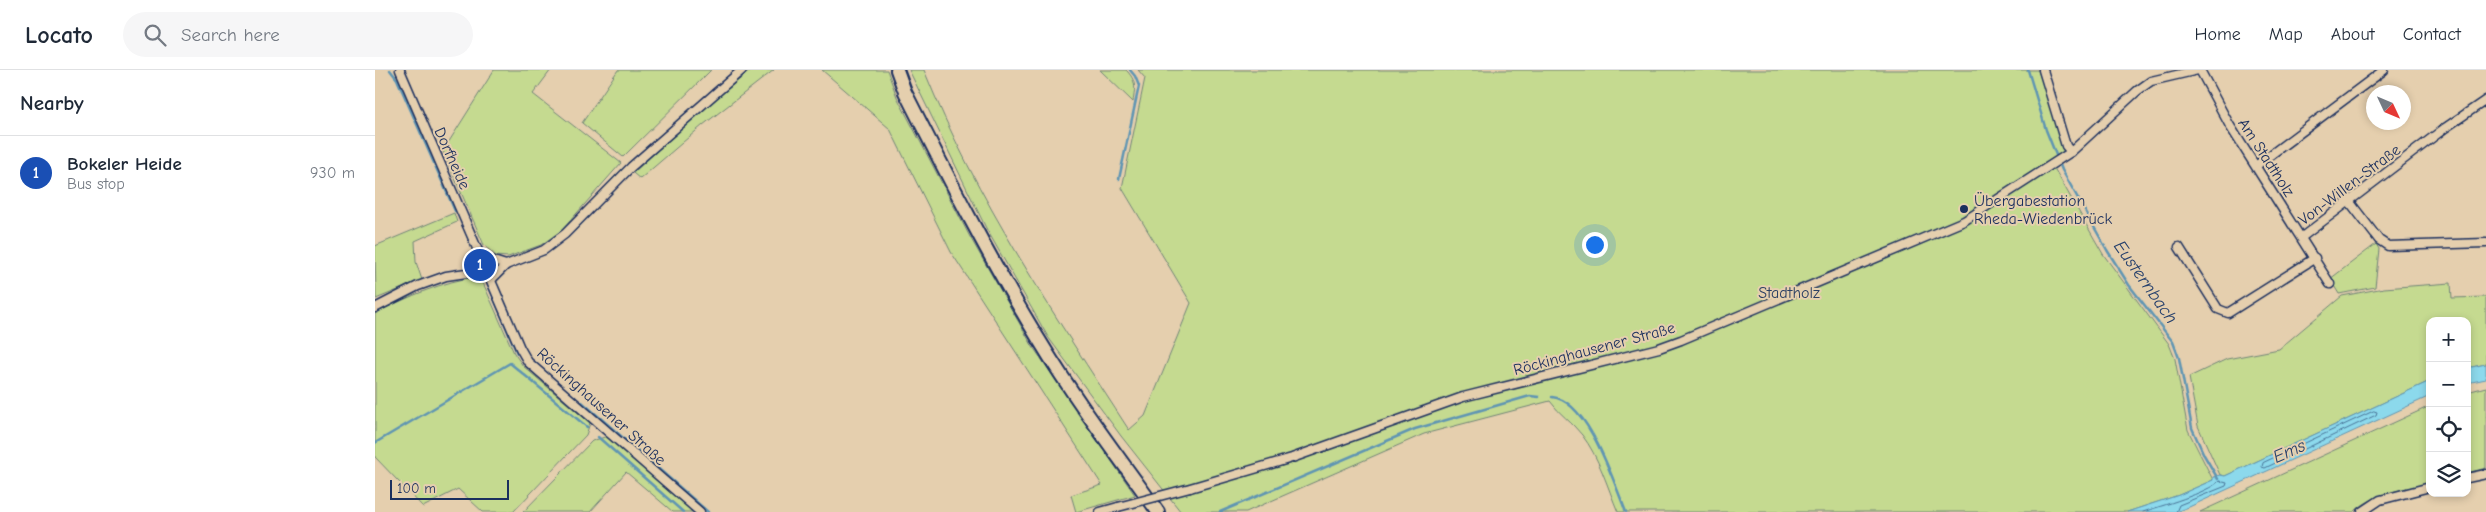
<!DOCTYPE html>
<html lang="en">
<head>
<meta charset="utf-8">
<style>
	body { margin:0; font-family:"Comic Neue",sans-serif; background:#f6f6f7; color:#1f2937 }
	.controls { position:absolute; right:15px; bottom:15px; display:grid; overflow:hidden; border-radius:10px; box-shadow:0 2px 8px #0003 }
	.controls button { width:45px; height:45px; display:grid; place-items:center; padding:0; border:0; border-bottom:1px solid #e0e1e3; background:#fff; color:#1f2937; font:25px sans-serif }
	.compass { position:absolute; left:1991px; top:15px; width:45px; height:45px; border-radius:50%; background:#fff; box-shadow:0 2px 8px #0003; rotate:134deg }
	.scale { position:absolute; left:15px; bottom:12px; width:119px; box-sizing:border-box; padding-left:5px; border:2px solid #1b2f5e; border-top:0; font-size:14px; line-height:18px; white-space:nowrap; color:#1b2f5e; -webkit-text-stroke:4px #e5cfae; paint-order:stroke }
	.you { position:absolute; left:1219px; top:174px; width:18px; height:18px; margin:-12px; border:4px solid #fff; border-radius:50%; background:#1a73e8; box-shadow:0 0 0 8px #1a73e833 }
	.badge { display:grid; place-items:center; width:32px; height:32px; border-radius:50%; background:#d93025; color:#fff; font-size:16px; font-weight:700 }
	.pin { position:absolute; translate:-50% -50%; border:2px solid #fff; box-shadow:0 1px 5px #0006 }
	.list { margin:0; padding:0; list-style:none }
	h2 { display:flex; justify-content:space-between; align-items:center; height:65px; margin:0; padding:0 20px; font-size:21px }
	h2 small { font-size:16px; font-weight:400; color:#747a83 }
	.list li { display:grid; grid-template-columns:32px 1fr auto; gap:15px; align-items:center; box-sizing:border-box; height:75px; padding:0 20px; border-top:1px solid #e0e1e3 }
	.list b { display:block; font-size:19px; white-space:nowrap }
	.list p { margin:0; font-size:16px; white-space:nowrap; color:#747a83 }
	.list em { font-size:16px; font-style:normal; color:#747a83 }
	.icon { flex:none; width:28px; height:28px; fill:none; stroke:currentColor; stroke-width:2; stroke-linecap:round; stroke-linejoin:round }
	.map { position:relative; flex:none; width:2111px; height:442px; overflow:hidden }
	header { display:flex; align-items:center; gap:30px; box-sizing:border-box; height:70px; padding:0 25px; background:#fff; border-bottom:1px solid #e0e1e3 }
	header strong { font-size:24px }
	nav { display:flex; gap:28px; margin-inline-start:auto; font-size:18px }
	.search { width:350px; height:45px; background:#f6f6f7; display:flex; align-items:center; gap:12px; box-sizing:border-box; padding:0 18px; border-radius:28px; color:#747a83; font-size:19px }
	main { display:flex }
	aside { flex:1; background:#fff }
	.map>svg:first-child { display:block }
</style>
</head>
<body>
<header>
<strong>Locato</strong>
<div class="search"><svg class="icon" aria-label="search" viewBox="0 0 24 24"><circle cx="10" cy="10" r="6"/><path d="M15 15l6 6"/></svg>Search here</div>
<nav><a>Home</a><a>Map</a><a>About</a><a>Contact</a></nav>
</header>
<main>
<aside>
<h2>Nearby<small></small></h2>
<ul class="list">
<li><span class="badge" style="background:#1a4fb4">1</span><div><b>Bokeler Heide</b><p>Bus stop</p></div><em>930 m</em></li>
</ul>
</aside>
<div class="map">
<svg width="2111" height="442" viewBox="0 0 2111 442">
	<rect width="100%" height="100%" fill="#e5cfae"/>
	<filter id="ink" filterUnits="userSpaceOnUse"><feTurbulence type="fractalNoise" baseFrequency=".02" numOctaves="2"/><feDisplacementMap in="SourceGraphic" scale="10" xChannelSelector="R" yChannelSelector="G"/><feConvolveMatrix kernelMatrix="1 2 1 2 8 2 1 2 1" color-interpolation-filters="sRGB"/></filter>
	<g filter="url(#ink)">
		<g fill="#c5da90" stroke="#708477">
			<path d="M119 0H176L158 24 246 93 187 160 166 175 133 187 121 186 109 175 68 81Z"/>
			<path d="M243 0H336L248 87 207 53Z"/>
			<path d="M376 0H399L328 55 265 109 258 103 320 46Z"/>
			<path d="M447 0H512L522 27 595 167 658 277 760 425 701 442 696 425 727 415 576 182 515 59Z"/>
			<path d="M534 0H549C601 129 679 244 754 360L770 346 816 233 747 118 770 8 763 0H1663L1690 81 1675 91 1728 184 1794 274 1800 289 1813 360 1838 410 1804 425 1752 442H1243C1232 416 1224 387 1207 365 1197 352 1184 344 1175 331L1049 364 871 442H806L746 366 673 267 611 158Z"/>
			<path d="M725 0H751C762 11 760 18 758 32Z"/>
			<path d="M79 143 82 152 40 171 41 192 47 210 1 229 0 176Z"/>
			<path d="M2001 174 2004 179 2000 217 1964 224 1955 209Z"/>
			<path d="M105 206 139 283 148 296 215 353 211 365 138 442H108L83 419 48 437 0 387V243C36 226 65 212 105 206Z"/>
			<path d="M2076 213 2077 228 2111 227V294L2092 298V251H2055V311L1850 406 1845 405 1823 356 1814 307 1852 289 1904 279 1967 226 2009 218Z"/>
			<path d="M2111 317V398L2092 403V322Z"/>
			<path d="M2055 336V413C2030 419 1998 423 1979 442H1825Z"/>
			<path d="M233 366 320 442H298L251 402 215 442H148L217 371Z"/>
		</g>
		<g fill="#8cd9ec" stroke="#5f95b3">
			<path d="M2111 294V309L2092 313V298Z"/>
			<path d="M2055 311V326L1814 437 1800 442H1752L1804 425 1838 410V407L1845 405 1850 406Z"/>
		</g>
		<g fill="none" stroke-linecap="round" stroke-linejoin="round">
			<g stroke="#487397" stroke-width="1">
				<path d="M1999 341 2002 342 2001 345 1890 398 1887 397 1888 393Z"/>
				<path d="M1768 442C1785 436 1833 423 1844 411L1852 413 1851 416 1804 435 1801 442"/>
			</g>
			<g stroke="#5f95b3" stroke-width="2.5">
				<path d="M15 0 22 9 80 141"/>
				<path d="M1653 0 1671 60 1687 100 1732 180 1754 215 1798 272 1804 288 1817 358 1829 385 1843 409"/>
				<path d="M744 109 764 16 760 6 755 0"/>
				<path d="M110 207 142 283"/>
				<path d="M1177 327C1213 330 1239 413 1251 442"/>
				<path d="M207 332 333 442"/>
				<path d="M223 367 308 442"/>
				<path d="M0 373 135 293 212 357"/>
				<path d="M845 442 1040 359 1155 326 1164 327"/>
			</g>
			<g stroke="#1b2f5e" stroke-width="11">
				<g id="street">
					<path d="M25 0 145 278 153 292 325 442"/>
					<path d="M1668 0 1691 76 1696 82"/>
					<path d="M1825 0 1855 56 1955 214"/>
					<path d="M1882 95 2009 0"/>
					<path d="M1974 131 2004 170 2013 176 2111 173"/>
					<path d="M1927 167 2070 58 2111 30"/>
					<path d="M1804 177 1843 239 1853 243 1940 188"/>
					<path d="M106 187 131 195"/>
					<path d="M116 210 131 195 169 180 190 164 256 97 367 0"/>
					<path d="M0 238 43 216 71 206 111 200"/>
					<path d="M2092 408 2111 404"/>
					<path d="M815 418 917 388 1088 327 1284 278 1306 270 1589 151 1696 82 1762 21 1776 11 1823 0"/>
					<path d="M725 442 743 437"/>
					<path d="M1987 442 2005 430 2055 417"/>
				</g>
			</g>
			<g stroke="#1b2f5e" stroke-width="16">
				<path id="primary" d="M522 0 530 22C573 107 616 192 666 273 701 331 743 386 783 442"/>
			</g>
			<use href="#street" stroke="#e5cfae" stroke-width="8"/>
			<use href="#primary" stroke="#e5cfae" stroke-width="12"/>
			<g stroke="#1b2f5e" stroke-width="11" stroke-linecap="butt">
				<path id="street-bridge" d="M743 437 815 418"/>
			</g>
			<use href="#street-bridge" stroke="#e5cfae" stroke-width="8"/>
		</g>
	</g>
	<circle fill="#1b2f5e" stroke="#e5cfae" stroke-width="2" cx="1589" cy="139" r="5"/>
	<g text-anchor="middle" stroke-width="4" stroke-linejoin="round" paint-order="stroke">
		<g font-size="16" fill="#1b2f5e" stroke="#e5cfae">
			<text transform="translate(1892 87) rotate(57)" y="6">Am Stadtholz</text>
			<text transform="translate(78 88) rotate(66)" y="6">Dorfheide</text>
			<text transform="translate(1974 114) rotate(-37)" y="6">Von-Willen-Straße</text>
			<text transform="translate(1219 278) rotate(-15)" y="6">Röckinghausener Straße</text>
			<text transform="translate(227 336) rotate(42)" y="6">Röckinghausener Straße</text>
		</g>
		<g font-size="16" fill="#1b2f5e" stroke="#e5cfae" text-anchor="start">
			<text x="1599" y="136">Übergabestation<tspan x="1599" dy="18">Rheda-Wiedenbrück</tspan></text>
		</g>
		<g font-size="16" fill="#2c4063" stroke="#e5cfae">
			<text x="1414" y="228">Stadtholz</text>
		</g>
		<g font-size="18" font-style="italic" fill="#26406c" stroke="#e5cfae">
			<text transform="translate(1771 212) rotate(55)" y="6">Eusternbach</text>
			<text transform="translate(1914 381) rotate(-24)" y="6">Ems</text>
		</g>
	</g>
</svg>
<div class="controls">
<button>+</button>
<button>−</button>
<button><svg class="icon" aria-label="locate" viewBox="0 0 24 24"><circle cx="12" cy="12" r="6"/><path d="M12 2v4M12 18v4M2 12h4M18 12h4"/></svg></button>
<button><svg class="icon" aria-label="layers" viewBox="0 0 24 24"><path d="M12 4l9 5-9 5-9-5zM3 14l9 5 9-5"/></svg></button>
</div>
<svg class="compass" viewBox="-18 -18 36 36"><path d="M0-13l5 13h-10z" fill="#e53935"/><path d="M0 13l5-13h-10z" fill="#747a83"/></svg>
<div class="scale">100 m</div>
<div class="you"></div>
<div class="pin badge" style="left:105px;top:195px;background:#1a4fb4">1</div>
</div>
</main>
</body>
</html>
